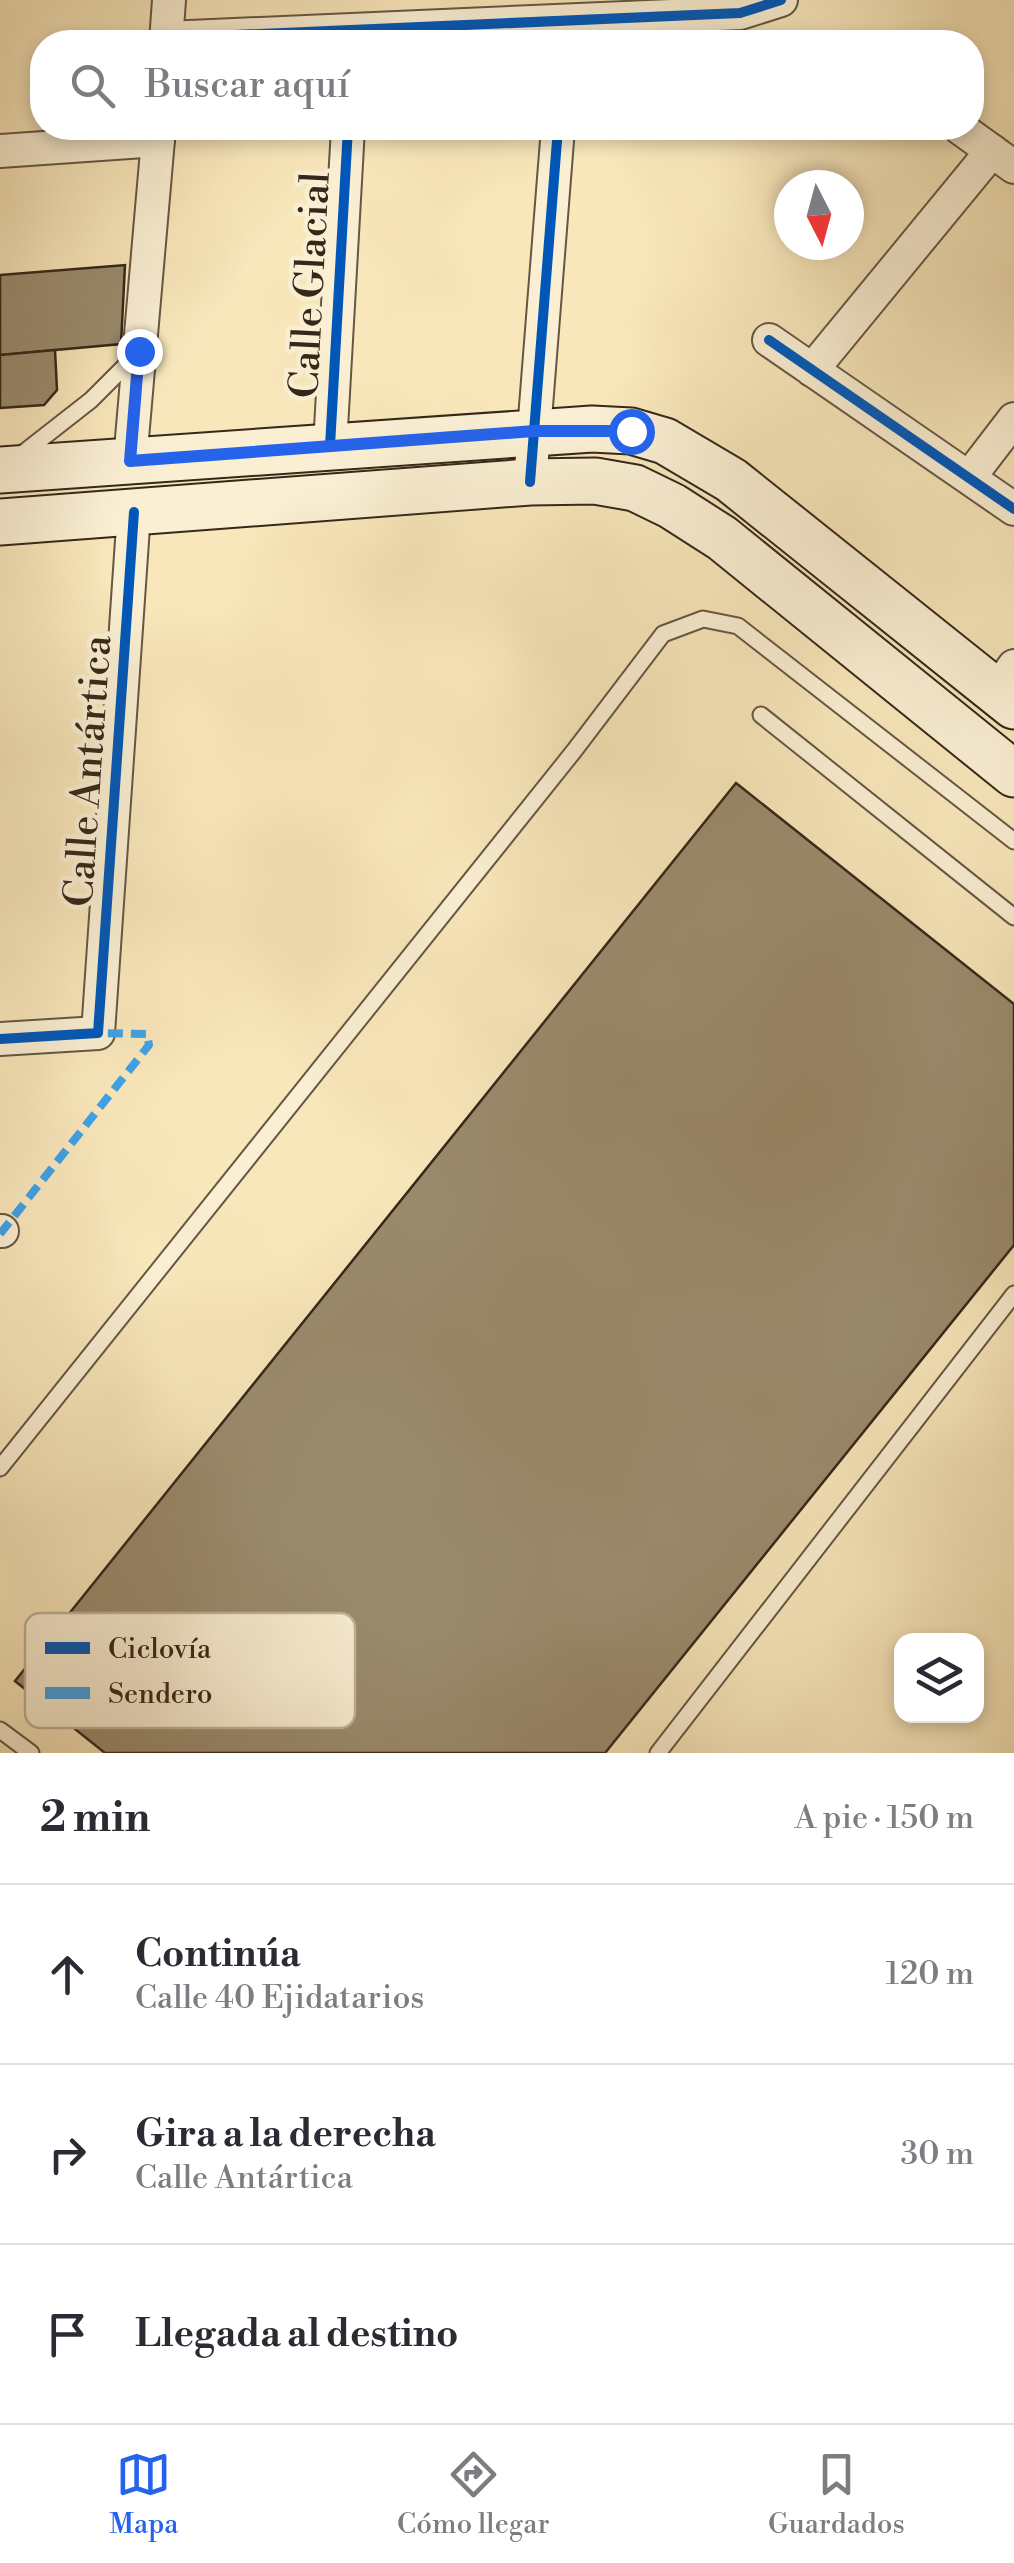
<!DOCTYPE html>
<html lang="es">
<head>
<meta charset="utf-8">
<style>
	body { margin:0; font-family:"Libre Bodoni",serif; background:#f7f7f7; color:#2b2b33 }
	.controls { position:absolute; right:30px; bottom:30px; display:grid; overflow:hidden; border-radius:20px; box-shadow:0 5px 15px #0003 }
	.controls button { width:90px; height:90px; display:grid; place-items:center; padding:0; border:0; border-bottom:2px solid #e1e1e2; background:#fff; color:#2b2b33; font:50px sans-serif }
	.compass { position:absolute; left:774px; top:170px; width:90px; height:90px; border-radius:50%; background:#fff; box-shadow:0 5px 15px #0003; rotate:174deg }
	.stop { position:absolute; width:30px; height:30px; margin:-22px; border:8px solid #2563eb; border-radius:50%; background:#fff }
	.stop.end { background:#2563eb; border-color:#fff; box-shadow:0 2px 10px #0008 }
	.list { margin:0; padding:0; list-style:none }
	h2 { display:flex; justify-content:space-between; align-items:center; height:130px; margin:0; padding:0 40px; font-size:42px }
	h2 small { font-size:32px; font-weight:400; color:#7c7c81 }
	.list li { display:grid; grid-template-columns:65px 1fr auto; gap:30px; align-items:center; box-sizing:border-box; height:180px; padding:0 40px; border-top:2px solid #e1e1e2 }
	.list b { display:block; font-size:38px; white-space:nowrap }
	.list p { margin:0; font-size:32px; white-space:nowrap; color:#7c7c81 }
	.list em { font-size:32px; font-style:normal; color:#7c7c81 }
	.icon { flex:none; width:55px; height:55px; fill:none; stroke:currentColor; stroke-width:2; stroke-linecap:round; stroke-linejoin:round }
	.map { position:relative; flex:none; width:1014px; height:1753px; overflow:hidden }
	.search { position:absolute; background:#fff; box-shadow:0 5px 15px #0003; left:30px; right:30px; top:30px; height:110px; display:flex; align-items:center; gap:25px; box-sizing:border-box; padding:0 35px; border-radius:40px; color:#7c7c81; font-size:38px }
	.sheet { height:670px; background:#fff }
	nav { display:flex; justify-content:space-around; align-items:center; box-sizing:border-box; height:140px; border-top:2px solid #e1e1e2; background:#fff; font-size:28px; color:#7c7c81 }
	nav a { display:grid; justify-items:center; gap:5px }
	nav .on { color:#2563eb }
	.map>svg:first-child { display:block }
</style>
</head>
<body>
<div class="map">
<svg width="1014" height="1753" viewBox="0 0 1014 1753">
	<rect width="100%" height="100%" fill="#f8e7bb"/>
	<filter id="stains"><feTurbulence type="fractalNoise" baseFrequency=".002" numOctaves="4"/><feColorMatrix values="0 0 0 0 .2 0 0 0 0 .09 0 0 0 0 .02 0 0 0 .5 -.17"/></filter>
	<radialGradient id="worn" r=".72"><stop offset=".6" stop-color="#630" stop-opacity="0"/><stop offset="1" stop-color="#630" stop-opacity=".3"/></radialGradient>
	<g fill="#9a8b6d" stroke="#352719" stroke-width="2.5">
		<path d="M125 265 121 344 0 355V275Z"/>
		<path d="M55 350 57 390 44 405 0 408V355Z"/>
		<path d="M736 783 1014 1004V1245L605 1753H105L15 1681Z"/>
	</g>
	<g fill="none" stroke-linecap="round" stroke-linejoin="round">
		<g stroke="#665742" stroke-width="19">
			<g id="lane">
				<path d="M22 454 91 400 133 358"/>
				<path d="M761 715 1014 917"/>
				<path d="M0 1468 574 751 663 634 703 619 738 626 1014 841"/>
				<path d="M0 1730 31 1753"/>
				<path d="M658 1753 1014 1294"/>
			</g>
		</g>
		<g stroke="#665742" stroke-width="36">
			<g id="street">
				<path d="M167 38 740 13 781 0"/>
				<path d="M166 42 169 0"/>
				<path d="M960 128 1014 167"/>
				<path d="M0 151 158 140"/>
				<path d="M769 340 1014 509"/>
				<path d="M812 370 992 151"/>
				<path d="M330 446 348 128"/>
				<path d="M130 461 159 128"/>
				<path d="M971 475 1014 419"/>
				<path d="M530 482 558 128"/>
				<path d="M996 691 1014 666"/>
				<path d="M0 1039 98 1033 134 512"/>
				<path d="M0 1231H2"/>
			</g>
		</g>
		<g stroke="#352719" stroke-width="49">
			<g id="secondary">
				<path d="M0 470 592 429 631 431 665 441 731 480 1014 706"/>
				<path d="M0 522 530 482 595 481 635 488 672 506 722 538 1014 774"/>
			</g>
		</g>
		<use href="#lane" stroke="#faefd3" stroke-width="15"/>
		<use href="#street" stroke="#faefd3" stroke-width="32"/>
		<use href="#secondary" stroke="#faefd3" stroke-width="45"/>
		<path stroke="#3ea2ea" stroke-width="8" stroke-dasharray="15 8" stroke-linecap="butt" d="M0 1234 149 1045 147 1034 98 1033"/>
		<g stroke="#faefd3" stroke-width="16">
			<g id="cycleway">
				<path d="M167 38 740 13 781 0"/>
				<path d="M769 340 1014 509"/>
				<path d="M330 446 348 128"/>
				<path d="M530 482 558 128"/>
				<path d="M0 1039 98 1033 134 512"/>
			</g>
		</g>
		<use href="#cycleway" stroke="#0057b8" stroke-width="10"/>
	</g>
	<g fill="none" stroke-linecap="round" stroke-linejoin="round">
		<path stroke="#2563eb" stroke-width="12" d="M139 351 130 461 534 431H631"/>
	</g>
	<g text-anchor="middle" stroke-width="9" stroke-linejoin="round" paint-order="stroke">
		<g font-size="40" fill="#352719" stroke="#faefd3">
			<text transform="translate(309 285) rotate(-87)" y="14">Calle Glacial</text>
			<text transform="translate(87 771) rotate(-86)" y="14">Calle Antártica</text>
		</g>
	</g>
	<rect x="25" y="1613" width="330" height="115" rx="15" fill="#faefd3" stroke="#bfb39b" stroke-width="2.5"/>
	<rect x="45" y="1642" width="45" height="12" fill="#0057b8"/>
	<rect x="45" y="1687" width="45" height="12" fill="#3ea2ea"/>
	<g font-size="28" fill="#352719">
		<text x="108" y="1658">Ciclovía</text>
		<text x="108" y="1703">Sendero</text>
	</g>
	<rect width="100%" height="100%" filter="url(#stains)"/>
	<rect width="100%" height="100%" fill="url(#worn)"/>
</svg>
<div class="controls">
<button><svg class="icon" aria-label="layers" viewBox="0 0 24 24"><path d="M12 4l9 5-9 5-9-5zM3 14l9 5 9-5"/></svg></button>
</div>
<svg class="compass" viewBox="-18 -18 36 36"><path d="M0-13l5 13h-10z" fill="#e53935"/><path d="M0 13l5-13h-10z" fill="#7c7c81"/></svg>
<div class="stop" style="left:631px;top:431px"></div>
<div class="stop end" style="left:139px;top:351px"></div>
<div class="search"><svg class="icon" aria-label="search" viewBox="0 0 24 24"><circle cx="10" cy="10" r="6"/><path d="M15 15l6 6"/></svg>Buscar aquí</div>
</div>
<section class="sheet">
<h2>2 min<small>A pie · 150 m</small></h2>
<ul class="list">
<li><svg class="icon" aria-label="ahead" viewBox="0 0 24 24"><path d="M12 20V5M6 11l6-6 6 6"/></svg><div><b>Continúa</b><p>Calle 40 Ejidatarios</p></div><em>120 m</em></li>
<li><svg class="icon" aria-label="right" viewBox="0 0 24 24"><path d="M7 20v-9h11M14 6l5 5-5 5"/></svg><div><b>Gira a la derecha</b><p>Calle Antártica</p></div><em>30 m</em></li>
<li><svg class="icon" aria-label="arrive" viewBox="0 0 24 24"><path d="M6 21V4h12l-3 4 3 4H6"/></svg><div><b>Llegada al destino</b></div></li>
</ul>
</section>
<nav>
<a class="on"><svg class="icon" aria-label="map" viewBox="0 0 24 24"><path d="M3 6l6-2 6 2 6-2v14l-6 2-6-2-6 2zM9 4v14M15 6v14"/></svg>Mapa</a>
<a><svg class="icon" aria-label="directions" viewBox="0 0 24 24"><path d="M12 3l9 9-9 9-9-9zM9 14v-3h6M13 9l2 2-2 2"/></svg>Cómo llegar</a>
<a><svg class="icon" aria-label="saved" viewBox="0 0 24 24"><path d="M7 4h10v16l-5-4-5 4z"/></svg>Guardados</a>
</nav>
</body>
</html>
